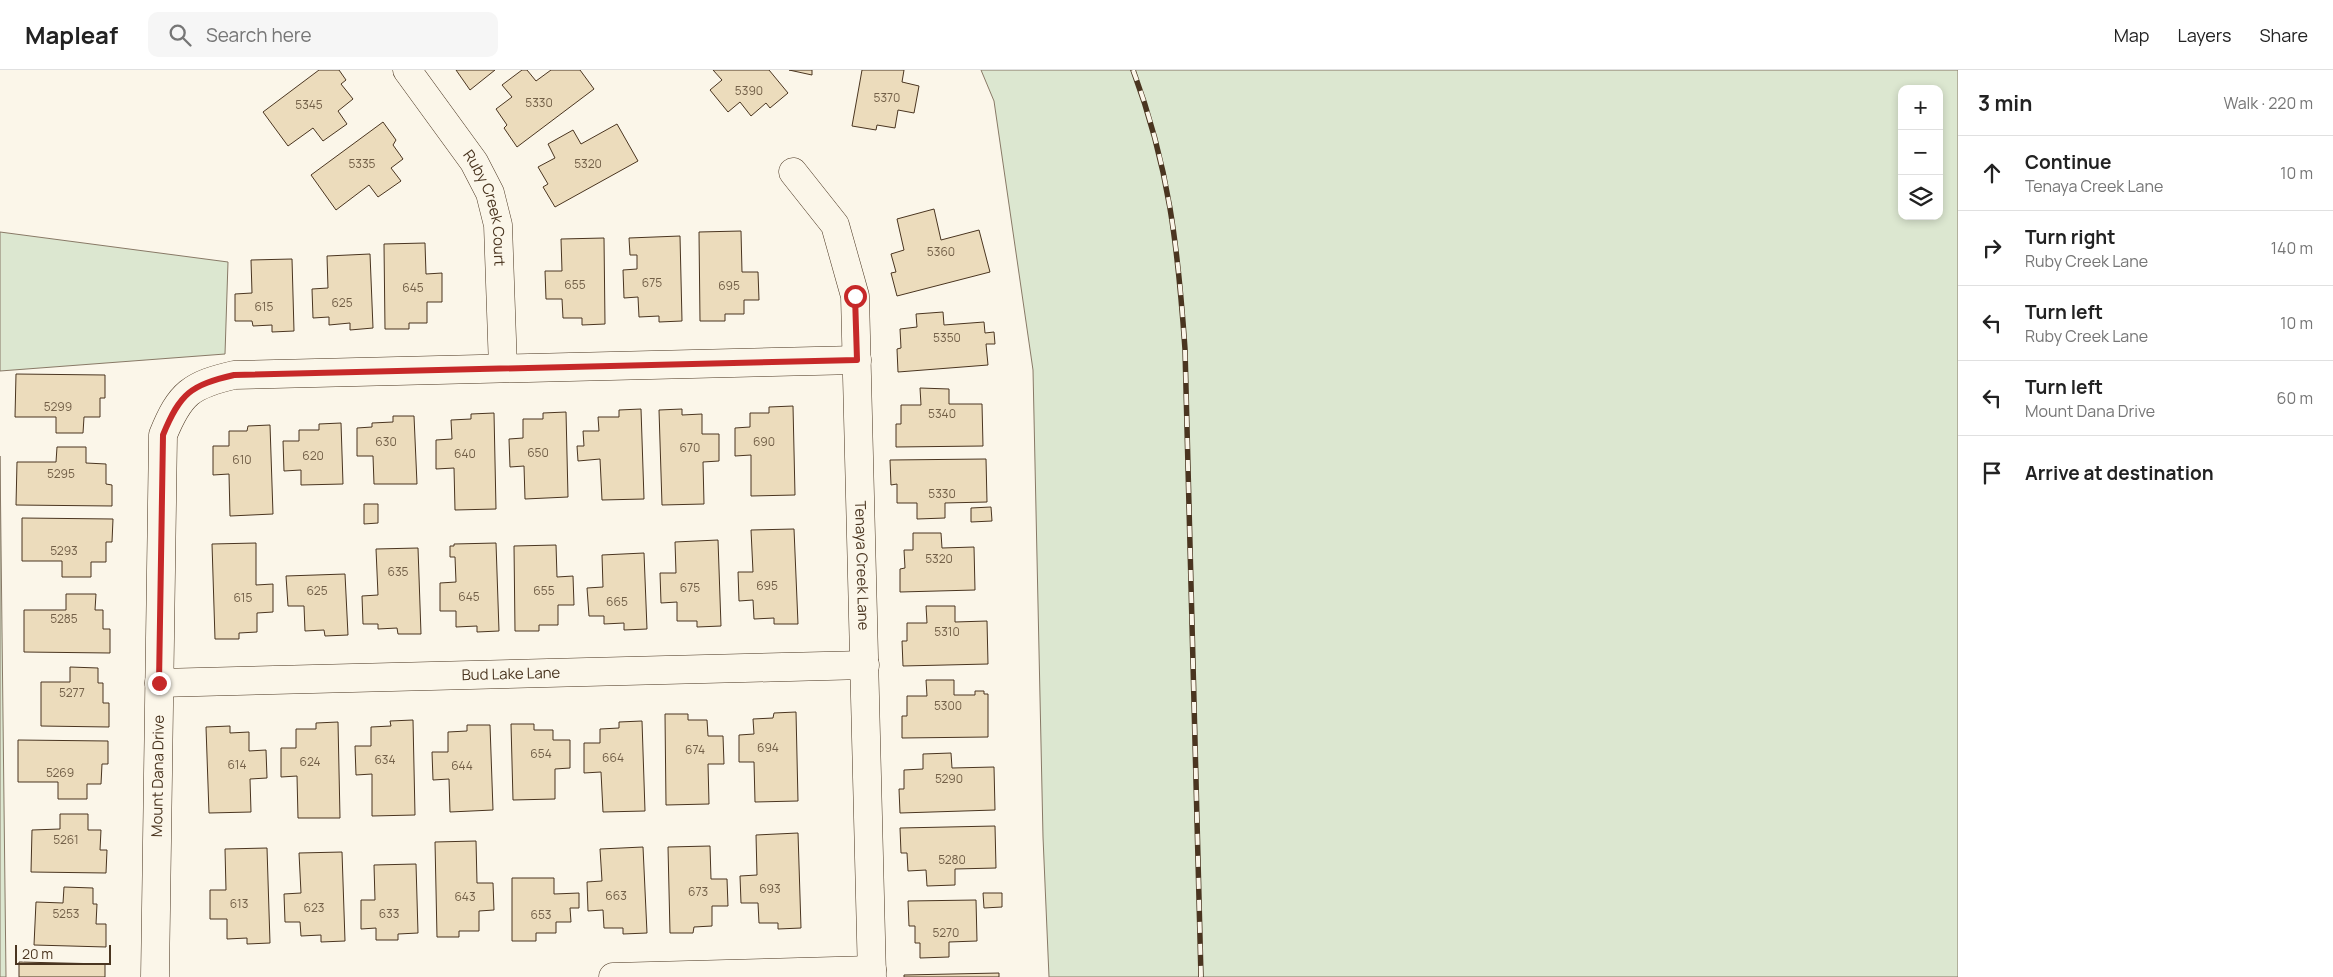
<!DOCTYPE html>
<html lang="en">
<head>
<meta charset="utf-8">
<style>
	body { margin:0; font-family:Manrope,sans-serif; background:#f6f6f6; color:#222 }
	.controls { position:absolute; right:15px; top:15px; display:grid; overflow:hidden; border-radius:10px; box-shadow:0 2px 8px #0003 }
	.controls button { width:45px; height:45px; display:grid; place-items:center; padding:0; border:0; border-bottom:1px solid #e0e0e0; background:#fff; color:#222; font:25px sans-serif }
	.scale { position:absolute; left:15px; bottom:12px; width:96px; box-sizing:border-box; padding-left:5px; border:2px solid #4a3520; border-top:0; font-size:14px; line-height:18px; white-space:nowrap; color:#4a3520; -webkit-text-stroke:4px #fbf6e9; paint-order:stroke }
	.stop { position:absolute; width:15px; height:15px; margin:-11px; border:4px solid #c62828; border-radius:50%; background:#fff }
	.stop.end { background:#c62828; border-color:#fff; box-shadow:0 1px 5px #0008 }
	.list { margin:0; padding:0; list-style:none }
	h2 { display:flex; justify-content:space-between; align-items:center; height:65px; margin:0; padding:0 20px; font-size:21px }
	h2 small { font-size:16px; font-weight:400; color:#767676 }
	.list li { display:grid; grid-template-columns:32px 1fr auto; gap:15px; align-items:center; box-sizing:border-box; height:75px; padding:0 20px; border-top:1px solid #e0e0e0 }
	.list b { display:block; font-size:19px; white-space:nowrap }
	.list p { margin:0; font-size:16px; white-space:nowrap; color:#767676 }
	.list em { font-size:16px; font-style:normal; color:#767676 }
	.icon { flex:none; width:28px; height:28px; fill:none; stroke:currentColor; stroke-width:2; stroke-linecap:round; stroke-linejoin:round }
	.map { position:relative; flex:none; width:1958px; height:907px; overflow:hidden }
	header { display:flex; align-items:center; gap:30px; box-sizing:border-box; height:70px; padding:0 25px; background:#fff; border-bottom:1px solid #e0e0e0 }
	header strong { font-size:24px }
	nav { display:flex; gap:28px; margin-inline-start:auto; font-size:18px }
	.search { width:350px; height:45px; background:#f6f6f6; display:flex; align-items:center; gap:12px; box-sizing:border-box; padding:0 18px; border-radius:10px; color:#767676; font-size:19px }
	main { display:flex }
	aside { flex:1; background:#fff }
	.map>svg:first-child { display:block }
</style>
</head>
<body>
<header>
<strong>Mapleaf</strong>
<div class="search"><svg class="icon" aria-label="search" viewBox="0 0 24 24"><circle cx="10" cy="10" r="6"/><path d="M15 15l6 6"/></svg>Search here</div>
<nav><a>Map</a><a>Layers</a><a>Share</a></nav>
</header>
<main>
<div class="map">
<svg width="1958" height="907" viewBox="0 0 1958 907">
	<rect width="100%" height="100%" fill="#fbf6e9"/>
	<g fill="#dce7d0" stroke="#887966" fill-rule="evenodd">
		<path d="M981 0H1958V907H1049L1043 767 1033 300 994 31ZM1902 19H1939V146H1902Z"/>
		<path d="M0 162 228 192 225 284 0 301Z"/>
		<path d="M0 386 6 907H0Z"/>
	</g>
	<g fill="#ecdcbc" stroke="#4a3520">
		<path d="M319 0H339L346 10 341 14 353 29 338 41 347 54 323 71 313 58 288 76 263 42Z"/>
		<path d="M456 0H495L470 20Z"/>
		<path d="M522 0H527L536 11 551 0H580L594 19 517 77 504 58 507 55 496 39 512 27 502 15Z"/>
		<path d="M713 0H769L788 23 770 38 766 33 751 46 740 32 728 42 710 20 722 10Z"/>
		<path d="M789 0H812V5Z"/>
		<path d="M862 0H904L902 12 919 16 914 43 898 40 895 58 877 55 876 60 852 56Z"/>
		<path d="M383 52 396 70 393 75 403 89 391 98 401 111 378 127 369 115 336 140 311 105Z"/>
		<path d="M617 54 638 91 555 137 543 117 548 114 538 97 555 88 548 74 573 60 581 74Z"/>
		<path d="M934 139 941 170 979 160 990 202 897 226 891 203 896 202 891 184 904 180 897 149Z"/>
		<path d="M741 161 742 202H758L759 230H744V244H725V251H700L699 162Z"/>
		<path d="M680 166 682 251 659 252V246L639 247 638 227 624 228 623 200 637 199V185H630L629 168Z"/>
		<path d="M604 168 605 254 582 255V248H563L562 229H546L545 201H562L561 169Z"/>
		<path d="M425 173 426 204 442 203V232H427V253H409V259H385L384 174Z"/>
		<path d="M370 184 373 258 350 260V253L329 255V247L313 248 312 219 328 218 327 186Z"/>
		<path d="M292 189 294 261 272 262V255L253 256 252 251H235V224L252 223 251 190Z"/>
		<path d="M943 242 944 255 984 252 985 263 994 262 995 274H986L988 295 898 302 897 279 901 278 900 259 917 257 916 244Z"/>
		<path d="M16 304 105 305V328H100V347H84L83 363H56V347H15Z"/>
		<path d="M920 318 949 319V334H982L983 376 896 377V354H901V335H921Z"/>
		<path d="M793 336 795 425 751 426V385L735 386V358L750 357V343H769V337Z"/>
		<path d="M641 339 644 429 602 430 600 389 578 391 577 376H584L583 361H599L598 347H619V340Z"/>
		<path d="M682 339V345L702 344V364H719V391L703 392 704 434 662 435 659 340Z"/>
		<path d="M566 342 568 427 525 429 524 396 510 397 509 369 523 368V349H543V343Z"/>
		<path d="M494 343 496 439 455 440 454 398 436 399V370L452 369 451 350 471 349V344Z"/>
		<path d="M393 346H414L417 414H374L373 386H357V358L372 357V353L393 352Z"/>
		<path d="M341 353 343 414 301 415V400L284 401 283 371H299V360H319V354Z"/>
		<path d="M270 355 273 444 230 446 229 404 213 405V376H229V361H247L248 356Z"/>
		<path d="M57 377H86V393L106 394V414L112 415V436L16 435 17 392H56Z"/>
		<path d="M986 389 987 432 945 433V448L917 449V433H897V414L891 415 890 390Z"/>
		<path d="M364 434H378V453L364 454Z"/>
		<path d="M991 437 992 451 971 452V438Z"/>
		<path d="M22 448 113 449 112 472H106V492H91V507H62V491H22Z"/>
		<path d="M794 459 798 554H774V548L754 549 753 530 739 531 738 502H753L751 460Z"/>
		<path d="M913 463H941L942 478 974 477 975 520 900 522V499L905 498 904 480H913Z"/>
		<path d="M718 470 721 556 697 557V551H677V532L661 533 660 503H676L675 472Z"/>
		<path d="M256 473V515L273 514V542L257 543V562L239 563V569H215L212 474Z"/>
		<path d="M496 473 499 561 477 562V556L456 557V541H440V513L456 512 455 487H450V476H454V474Z"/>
		<path d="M556 475 557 507 573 506 574 535H558V555H539V561H515L514 476Z"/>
		<path d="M418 478 421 564H398L397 558 378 559V554H363L362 526 378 525 376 479Z"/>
		<path d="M644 483 647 559 624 560V553L604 554V546H589L587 518 603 517 602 485Z"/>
		<path d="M345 504 348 565 325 566 324 560 305 561 304 536H288L286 506Z"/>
		<path d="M66 524H96L95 540H103V559H110V583L24 582V540H66Z"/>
		<path d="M926 536H955V552L987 551 988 594 903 596 902 571H907V553H927Z"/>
		<path d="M70 597 98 598V613H103V633H109V657L41 656V612H70Z"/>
		<path d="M926 610H954V625H975V621H984V624H988V667L902 668V646H907V626H927Z"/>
		<path d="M796 642 798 731 755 732 754 692H739V665L754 664 753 649 773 648 774 643Z"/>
		<path d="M665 644H688V650H707L708 666H723L724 694H708L709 734 666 735Z"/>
		<path d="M413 650 415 745 372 746V704L356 705 355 676H371V657L391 656 390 651Z"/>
		<path d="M642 651 645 741 603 742 601 702 584 703V673H600V659L619 658V652Z"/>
		<path d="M338 652 340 748H298L297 706 281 707V678H296V659H316V653Z"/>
		<path d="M511 654H534V660H553V670H570V698L555 699V729L513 730Z"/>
		<path d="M467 655H490L493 740 450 742 449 709 433 710 432 682H448V662L467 661Z"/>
		<path d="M230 656V663L249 662V681L266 680 267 708 250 709 251 742 209 743 206 657Z"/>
		<path d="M18 670 108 671V694H102L101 714H87V729H58V712H18Z"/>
		<path d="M951 683 952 698 994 697 995 740 900 743 899 719H904V700L923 699V684Z"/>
		<path d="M60 744H88V760H101L100 780H107L106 803 31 802 32 760 60 759Z"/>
		<path d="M995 756 996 798 955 799V815L927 816 926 800 908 801 907 783H901L900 758Z"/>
		<path d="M798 763 801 858 778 859V853H759L758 833H741L740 806 757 805 756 765Z"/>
		<path d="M476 771 477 813H493L494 840 479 841V861H459V867H437L435 772Z"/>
		<path d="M710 776 711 809H727L728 836H712V856L694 857 693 863H670L668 777Z"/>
		<path d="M643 777 647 863 623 864V858H604L603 840 588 841 587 812 602 811 600 779Z"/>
		<path d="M267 778 270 873 247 874V868L227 869V849H210V820H226L225 779Z"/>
		<path d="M342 782 345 871 321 872V865L301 866 300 852H285L284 824 301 823 299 783Z"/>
		<path d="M416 794 418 863 398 864V870H376V858L361 859V830H375L374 795Z"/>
		<path d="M512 808H554V824L579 823V838H570L571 852H556V863H536V871H512Z"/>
		<path d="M64 817 93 818V834H97L96 854H106V877L34 875 36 832 63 833Z"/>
		<path d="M983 823H1002V837L984 838Z"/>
		<path d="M976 830 977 871 949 872V887L920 888V873H915V856H909L908 831Z"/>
		<path d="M19 892 105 894V907H19Z"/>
		<path d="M999 903V907H904V905Z"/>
	</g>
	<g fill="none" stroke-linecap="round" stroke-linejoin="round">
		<g stroke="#4a3520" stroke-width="29">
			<g id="minor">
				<path id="s1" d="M407 0 474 92 490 123 498 155 503 298"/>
				<path id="s2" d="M793 102 835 155 855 226 872 907"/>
				<path id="s3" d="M159 613 865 595"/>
				<path id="s4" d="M155 907 163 365C180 323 191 315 234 305L857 290"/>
				<path d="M613 907 872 900"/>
			</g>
		</g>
		<use href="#minor" stroke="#fbf6e9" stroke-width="28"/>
		<g stroke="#4a3520" stroke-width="5.5">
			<path id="rail" d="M1133 0C1169 96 1178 178 1185 279L1201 907"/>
		</g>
		<use href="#rail" stroke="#fbf6e9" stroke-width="4" stroke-dasharray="11" stroke-linecap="butt"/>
	</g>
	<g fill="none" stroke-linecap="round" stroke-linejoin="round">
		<path stroke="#c62828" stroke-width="6" d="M159 613 163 365C180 323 191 315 234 305L857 290 855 226"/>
	</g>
	<g text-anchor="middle" stroke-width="4" stroke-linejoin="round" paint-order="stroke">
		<g font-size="12" fill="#725f47">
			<text x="749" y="25">5390</text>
			<text x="887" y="32">5370</text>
			<text x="539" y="37">5330</text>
			<text x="309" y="39">5345</text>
			<text x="362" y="98">5335</text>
			<text x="588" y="98">5320</text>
			<text x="941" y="186">5360</text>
			<text x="652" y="217">675</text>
			<text x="575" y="219">655</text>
			<text x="729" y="220">695</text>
			<text x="413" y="222">645</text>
			<text x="342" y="237">625</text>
			<text x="264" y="241">615</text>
			<text x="947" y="272">5350</text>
			<text x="58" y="341">5299</text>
			<text x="942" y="348">5340</text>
			<text x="386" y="376">630</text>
			<text x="764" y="376">690</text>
			<text x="690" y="382">670</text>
			<text x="538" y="387">650</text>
			<text x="465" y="388">640</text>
			<text x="313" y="390">620</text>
			<text x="242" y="394">610</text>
			<text x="61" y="408">5295</text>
			<text x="942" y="428">5330</text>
			<text x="64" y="485">5293</text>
			<text x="939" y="493">5320</text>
			<text x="398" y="506">635</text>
			<text x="767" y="520">695</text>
			<text x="690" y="522">675</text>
			<text x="317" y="525">625</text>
			<text x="544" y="525">655</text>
			<text x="469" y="531">645</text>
			<text x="243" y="532">615</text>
			<text x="617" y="536">665</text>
			<text x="64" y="553">5285</text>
			<text x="947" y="566">5310</text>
			<text x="72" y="627">5277</text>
			<text x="948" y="640">5300</text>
			<text x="768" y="682">694</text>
			<text x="695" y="684">674</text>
			<text x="541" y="688">654</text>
			<text x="613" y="692">664</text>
			<text x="385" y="694">634</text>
			<text x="310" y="696">624</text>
			<text x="237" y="699">614</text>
			<text x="462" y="700">644</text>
			<text x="60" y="707">5269</text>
			<text x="949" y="713">5290</text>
			<text x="66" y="774">5261</text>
			<text x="952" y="794">5280</text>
			<text x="770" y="823">693</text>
			<text x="698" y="826">673</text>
			<text x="616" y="830">663</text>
			<text x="465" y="831">643</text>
			<text x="239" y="838">613</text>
			<text x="314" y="842">623</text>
			<text x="66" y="848">5253</text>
			<text x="389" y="848">633</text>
			<text x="541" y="849">653</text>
			<text x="946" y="867">5270</text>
		</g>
		<g font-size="15" fill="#4a3520" stroke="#fbf6e9">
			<text dy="5" stroke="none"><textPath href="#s1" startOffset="162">Ruby Creek Court</textPath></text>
			<text dy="5" stroke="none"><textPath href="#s2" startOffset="411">Tenaya Creek Lane</textPath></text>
			<text dy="5" stroke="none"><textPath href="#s3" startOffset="352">Bud Lake Lane</textPath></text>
			<text dy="5" stroke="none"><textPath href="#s4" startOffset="201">Mount Dana Drive</textPath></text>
		</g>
	</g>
</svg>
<div class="controls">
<button>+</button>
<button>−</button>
<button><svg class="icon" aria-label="layers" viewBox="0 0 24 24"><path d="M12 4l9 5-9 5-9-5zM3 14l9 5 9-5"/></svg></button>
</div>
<div class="scale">20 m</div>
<div class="stop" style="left:855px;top:226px"></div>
<div class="stop end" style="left:159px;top:613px"></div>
</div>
<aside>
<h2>3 min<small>Walk · 220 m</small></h2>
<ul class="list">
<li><svg class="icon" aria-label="ahead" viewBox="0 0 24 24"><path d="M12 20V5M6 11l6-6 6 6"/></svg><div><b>Continue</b><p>Tenaya Creek Lane</p></div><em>10 m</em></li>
<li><svg class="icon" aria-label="right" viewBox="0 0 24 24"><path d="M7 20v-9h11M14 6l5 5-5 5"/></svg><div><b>Turn right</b><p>Ruby Creek Lane</p></div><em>140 m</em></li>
<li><svg class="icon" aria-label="left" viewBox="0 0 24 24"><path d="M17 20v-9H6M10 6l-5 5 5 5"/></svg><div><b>Turn left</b><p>Ruby Creek Lane</p></div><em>10 m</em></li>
<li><svg class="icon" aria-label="left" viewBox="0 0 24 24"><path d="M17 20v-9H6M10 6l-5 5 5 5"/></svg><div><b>Turn left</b><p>Mount Dana Drive</p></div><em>60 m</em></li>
<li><svg class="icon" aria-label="arrive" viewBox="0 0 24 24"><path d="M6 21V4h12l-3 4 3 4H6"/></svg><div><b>Arrive at destination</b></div></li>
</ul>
</aside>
</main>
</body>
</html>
